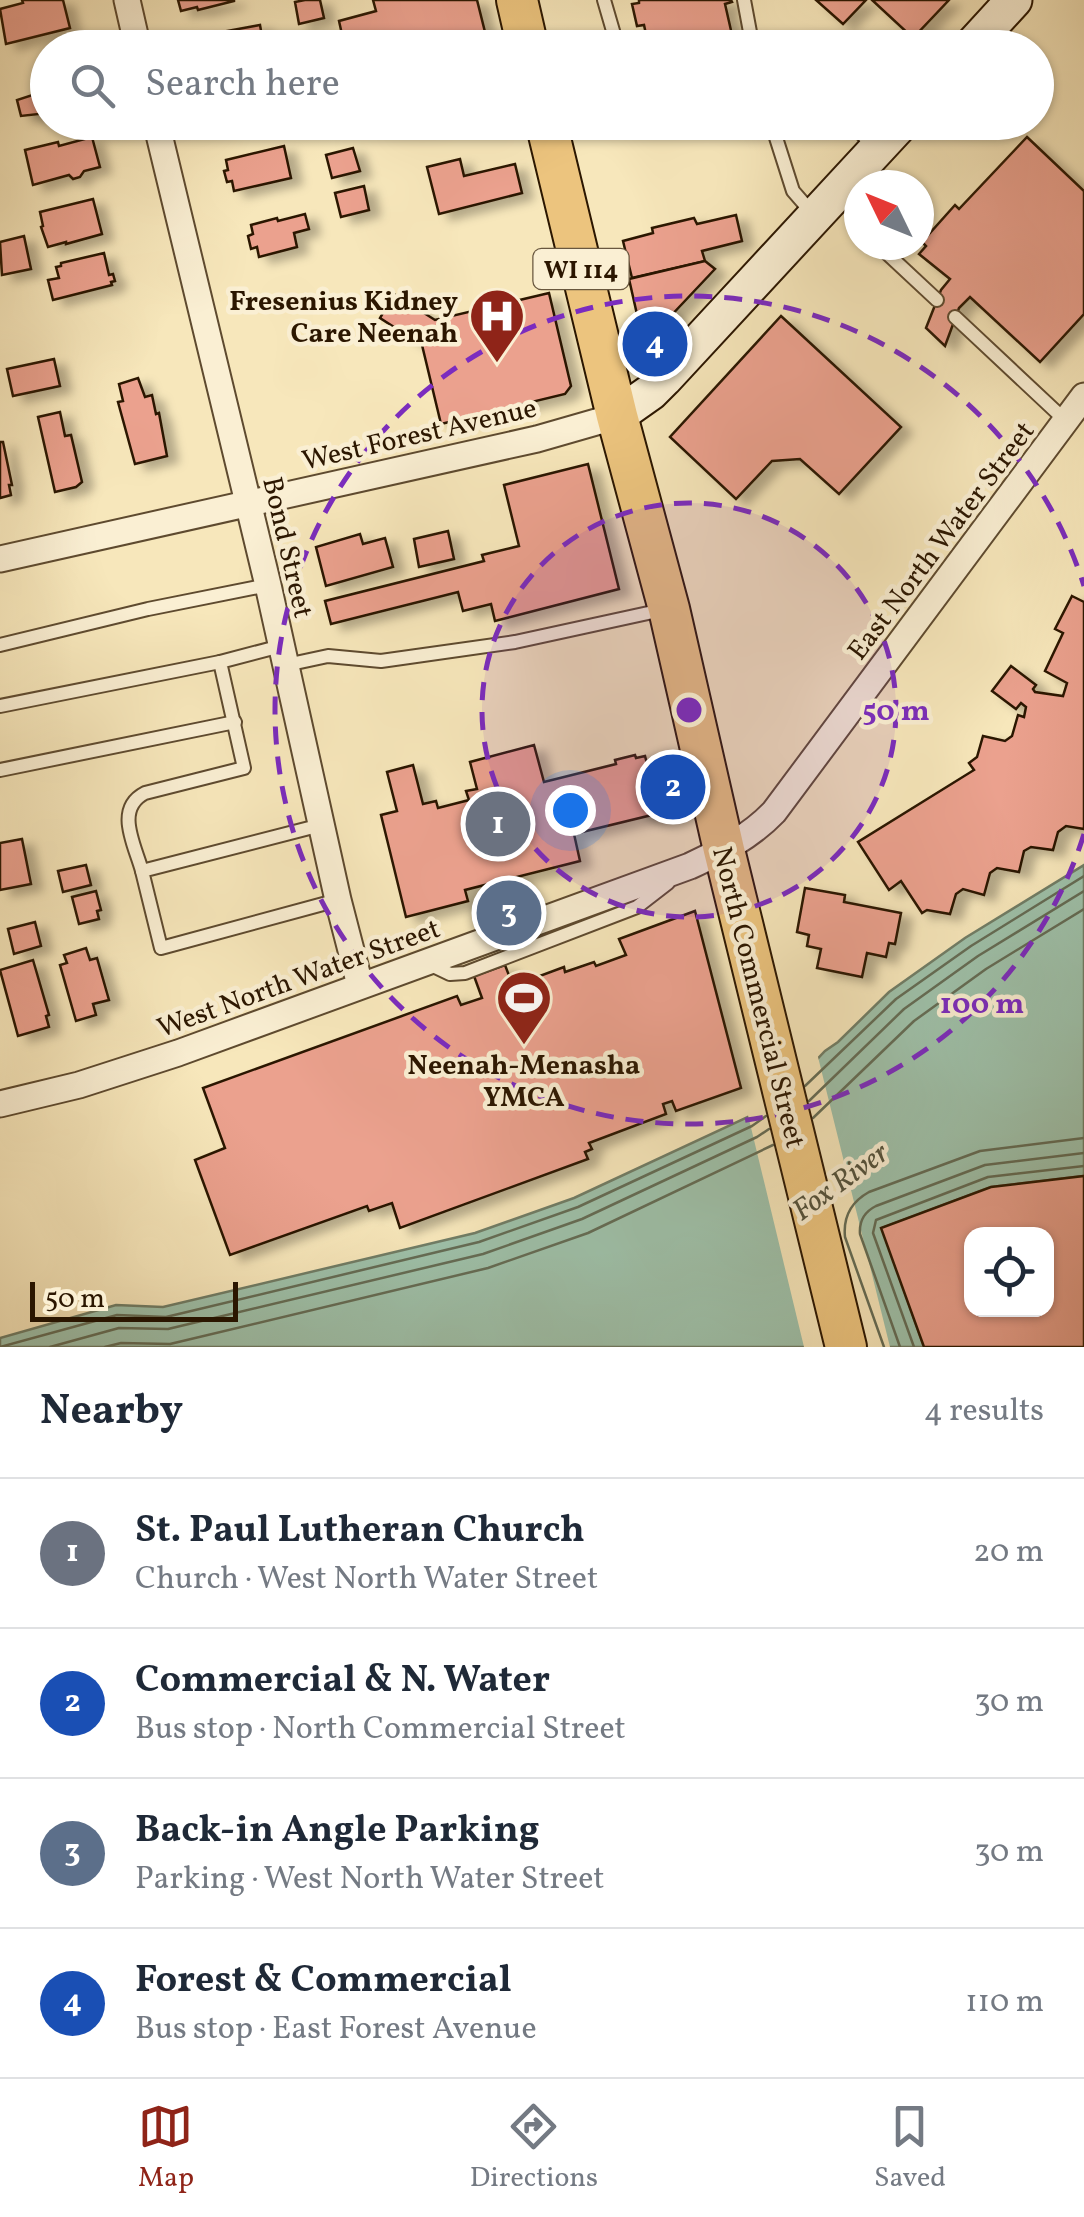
<!DOCTYPE html>
<html lang="en">
<head>
<meta charset="utf-8">
<style>
	body { margin:0; font-family:Vollkorn,serif; background:#f6f6f7; color:#1f2937 }
	.controls { position:absolute; right:30px; bottom:30px; display:grid; overflow:hidden; border-radius:20px; box-shadow:0 2px 8px #0004 }
	.controls button { width:90px; height:90px; display:grid; place-items:center; padding:0; border:0; border-bottom:2px solid #e0e1e3; background:#fff; color:#1f2937; font:50px sans-serif }
	.compass { position:absolute; left:844px; top:170px; width:90px; height:90px; border-radius:50%; background:#fff; box-shadow:0 2px 8px #0004; rotate:313deg }
	.scale { position:absolute; left:30px; bottom:25px; width:208px; box-sizing:border-box; padding-left:10px; border:5px solid #2b1600; border-top:0; font-size:28px; line-height:35px; white-space:nowrap; color:#2b1600; -webkit-text-stroke:8px #faefd3; paint-order:stroke }
	.you { position:absolute; left:570px; top:810px; width:35px; height:35px; margin:-25px; border:8px solid #fff; border-radius:50%; background:#1a73e8; box-shadow:0 0 0 15px #1a73e833 }
	.badge { display:grid; place-items:center; width:65px; height:65px; border-radius:50%; background:#8f2418; color:#fff; font-size:32px; font-weight:700 }
	.pin { position:absolute; translate:-50% -50%; border:5px solid #fff; box-shadow:0 2px 10px #0006 }
	.list { margin:0; padding:0; list-style:none }
	h2 { display:flex; justify-content:space-between; align-items:center; height:130px; margin:0; padding:0 40px; font-size:42px }
	h2 small { font-size:32px; font-weight:400; color:#747a83 }
	.list li { display:grid; grid-template-columns:65px 1fr auto; gap:30px; align-items:center; box-sizing:border-box; height:150px; padding:0 40px; border-top:2px solid #e0e1e3 }
	.list b { display:block; font-size:38px; white-space:nowrap }
	.list p { margin:0; font-size:32px; white-space:nowrap; color:#747a83 }
	.list em { font-size:32px; font-style:normal; color:#747a83 }
	.icon { flex:none; width:55px; height:55px; fill:none; stroke:currentColor; stroke-width:2; stroke-linecap:round; stroke-linejoin:round }
	.map { position:relative; flex:none; width:1084px; height:1347px; overflow:hidden }
	.search { position:absolute; background:#fff; box-shadow:0 2px 8px #0004; left:30px; right:30px; top:30px; height:110px; display:flex; align-items:center; gap:25px; box-sizing:border-box; padding:0 35px; border-radius:55px; color:#747a83; font-size:38px }
	.sheet { height:730px; background:#fff }
	nav { display:flex; justify-content:space-around; align-items:center; box-sizing:border-box; height:140px; border-top:2px solid #e0e1e3; background:#fff; font-size:28px; color:#747a83 }
	nav a { display:grid; justify-items:center; gap:5px }
	nav .on { color:#8f2418 }
	.map>svg:first-child { display:block }
</style>
</head>
<body>
<div class="map">
<svg width="1084" height="1347" viewBox="0 0 1084 1347">
	<defs>
		<filter id="shadow"><feDropShadow dx="11" dy="6" stdDeviation="5" flood-color="#0004"/></filter>
	</defs>
	<rect width="100%" height="100%" fill="#f7e7bb"/>
	<filter id="stains"><feTurbulence type="fractalNoise" baseFrequency=".002" numOctaves="4"/><feColorMatrix values="0 0 0 0 .2 0 0 0 0 .09 0 0 0 0 .02 0 0 0 .5 -.17"/></filter>
	<radialGradient id="worn" r=".72"><stop offset=".6" stop-color="#630" stop-opacity="0"/><stop offset="1" stop-color="#630" stop-opacity=".3"/></radialGradient>
	<path fill="#9ec1aa" stroke="#707d66" stroke-width="2.5" d="M1084 865V1176L991 1187 882 1228 924 1347H0V1338L116 1305 163 1307 475 1233 574 1198 748 1117 789 1089 825 1051 838 1042 889 992 965 938Z"/>
	<path fill="#f7e7bb" d="M817 1053 890 1347H804L747 1111 786 1085Z"/>
	<g fill="none" stroke-linecap="round" stroke-linejoin="round">
		<g stroke="#646c55" stroke-width="2.5">
			<path d="M805 1086 896 999 971 946 1084 876"/>
			<path d="M809 1101 904 1009 978 956 1084 891"/>
			<path d="M813 1118 914 1021 986 969 1084 909"/>
			<path d="M0 1347 117 1315 166 1317 479 1242 578 1207 752 1126 766 1116"/>
			<path d="M50 1347 119 1328 168 1329 483 1254 582 1219 757 1137 769 1129"/>
			<path d="M105 1347 121 1343 170 1344 488 1268 588 1233 773 1145"/>
			<path d="M884 1347 845 1237C843 1217 851 1202 869 1192L980 1151 1084 1138"/>
			<path d="M900 1347 860 1234C859 1221 864 1212 876 1206L985 1165 1084 1153"/>
			<path d="M914 1347 873 1233 876 1220 988 1177 1084 1166"/>
		</g>
	</g>
	<g fill="#eba18e" stroke="#2b1600" stroke-width="2.5" fill-rule="evenodd" filter="url(#shadow)">
		<path d="M22 0H63L70 28 6 44 0 9 23 3Z"/>
		<path d="M178 0H234V1L198 10 197 7 181 11Z"/>
		<path d="M305 0H320L324 18 299 24 295 2Z"/>
		<path d="M373 0H477L489 48H345L339 21 376 11Z"/>
		<path d="M639 0H731L732 2 725 4 735 48H649L644 25 637 26 632 4 639 3Z"/>
		<path d="M816 0H866L843 24Z"/>
		<path d="M872 0H949L913 38Z"/>
		<path d="M260 25 264 48H202L200 36Z"/>
		<path d="M48 82V113L21 116 17 100 42 92 40 84Z"/>
		<path d="M92 137 100 167 84 171 80 177 73 179 69 175 33 185 25 150 58 142 59 146Z"/>
		<path d="M1027 137 1084 191V314L1040 362 970 297 959 308 945 346 926 328 941 290 950 279 919 254 926 246 922 242 955 205 959 209Z"/>
		<path d="M284 146 291 178 234 191 232 181 227 182 224 171 228 170 226 160Z"/>
		<path d="M353 148 360 171 332 178 326 155Z"/>
		<path d="M460 159 464 176 515 164 522 193 439 214 427 167Z"/>
		<path d="M364 186 369 210 341 217 335 193Z"/>
		<path d="M93 199 102 234 66 244V242L48 247 41 227 43 226 40 212Z"/>
		<path d="M305 214 309 229 294 233 297 247 259 257 257 247 251 249 248 236 253 234 251 225 277 218 278 221Z"/>
		<path d="M736 215 742 241 702 251 705 261 632 278 623 241 653 233 652 228 694 218 697 224Z"/>
		<path d="M24 236 31 269 2 275 0 242Z"/>
		<path d="M104 253 109 275 113 274 115 281 111 282 112 285 53 300 48 280 59 278 56 267 61 266V263Z"/>
		<path d="M705 261 715 269 649 339 641 332 629 279Z"/>
		<path d="M549 293 571 386 565 394 441 424 422 345 380 318 394 294 435 320Z"/>
		<path d="M781 316 901 427 839 494 800 459 772 461 736 499 670 437Z"/>
		<path d="M54 359 60 386 13 396 7 369Z"/>
		<path d="M138 378 145 397 152 395 156 414 159 413 167 456 135 464 118 402 123 401 119 384Z"/>
		<path d="M60 412 65 436 71 435 82 482 76 487 55 492 38 417Z"/>
		<path d="M0 442H3L12 485H9L11 495 0 498Z"/>
		<path d="M588 464 619 589 495 621 491 604 463 611 458 592 331 624 325 601 484 561 482 555 519 546 504 485Z"/>
		<path d="M448 531 454 559 419 567 414 539Z"/>
		<path d="M360 534 363 544 385 538 393 567 326 586 316 547Z"/>
		<path d="M1072 596 1084 602V829L1066 826 1058 832 1053 850 1031 847 1024 851 1019 872 997 868 990 873 984 895 963 889 956 894 950 914 927 910 922 913 901 881 889 890 858 842 974 770 969 763 977 757 983 736 1005 741 1012 736 1018 715 1024 717 1026 707 1021 703 1016 709 992 691 1011 666 1036 685 1033 689 1035 692 1063 696 1067 683 1045 671 1063 633 1055 629Z"/>
		<path d="M534 745 544 782 616 764 615 760 635 755 636 758 645 756 660 813 574 834 580 861 465 890 468 901 406 917 381 815 397 811 387 772 413 765 423 804 436 801 438 808 469 800 466 791 477 789 470 762Z"/>
		<path d="M22 839 31 884 0 890V843Z"/>
		<path d="M86 865 91 885 63 892 58 871Z"/>
		<path d="M805 888 845 895 844 902 901 913 895 944 889 943 886 957 867 953 862 977 817 968 821 949 807 946 809 935 797 932Z"/>
		<path d="M96 891 101 910 97 911 99 919 79 924 72 897Z"/>
		<path d="M695 911 741 1088 676 1111 672 1101 663 1104 666 1114 589 1143 592 1149 585 1152 588 1159 400 1228 392 1203 369 1211 367 1206 230 1255 195 1160 225 1148 203 1088 457 996 461 1005 482 998 474 976 505 965 513 986 564 967 565 972 594 962 596 966 626 955 619 939Z"/>
		<path d="M35 922 41 946 14 954 8 929Z"/>
		<path d="M86 948 90 960 97 958 109 1000 93 1004 96 1015 76 1021 60 965 67 963 64 955Z"/>
		<path d="M33 960 49 1015 46 1016 49 1027 18 1036 0 970Z"/>
		<path d="M1084 1176V1347H924L881 1228 991 1187ZM972 1234H1046V1310H972Z"/>
	</g>
	<g fill="none" stroke-linecap="round" stroke-linejoin="round">
		<g stroke="#5e4a2f" stroke-width="16">
			<g id="lane">
				<path d="M604 0 618 48"/>
				<path d="M744 0 753 48"/>
				<path d="M771 122 793 191 813 214"/>
				<path d="M849 122 876 148"/>
				<path d="M552 134 598 122"/>
				<path d="M878 245 937 300"/>
				<path d="M955 317 1066 421"/>
				<path d="M0 645 148 609 268 585"/>
				<path d="M286 665 328 656 381 661 515 642 662 610"/>
				<path d="M0 706 220 662"/>
				<path d="M0 770 235 722"/>
				<path d="M321 825 142 871 161 948 338 900"/>
				<path d="M142 871C135 845 114 809 145 793L244 768 220 662 281 646"/>
				<path d="M427 963 450 974 465 973 637 907 668 883"/>
			</g>
		</g>
		<g stroke="#5e4a2f" stroke-width="29">
			<g id="street">
				<path d="M127 0 138 48"/>
				<path d="M156 122 268 585 338 900 360 985"/>
				<path d="M0 559 537 439 617 416"/>
				<path d="M0 1104 79 1085 178 1053 690 866C722 851 750 837 774 812L1084 396"/>
			</g>
		</g>
		<g stroke="#2b1600" stroke-width="39">
			<g id="secondary">
				<path d="M970 48 1014 0"/>
				<path d="M617 416 651 392 664 379 902 122"/>
			</g>
		</g>
		<g stroke="#2b1600" stroke-width="44">
			<g id="primary">
				<path d="M517 0 528 48"/>
				<path d="M546 122 617 416 669 609 724 850 846 1347"/>
			</g>
		</g>
		<use href="#lane" stroke="#faefd3" stroke-width="12"/>
		<use href="#street" stroke="#faefd3" stroke-width="25"/>
		<use href="#secondary" stroke="#faefd3" stroke-width="35"/>
		<use href="#primary" stroke="#ecc47e" stroke-width="40"/>
	</g>
	<circle cx="689" cy="710" r="207" fill="#7b2cbf" fill-opacity=".12"/>
	<g fill="none" stroke="#7b2cbf" stroke-width="5" stroke-dasharray="18 12">
		<circle cx="689" cy="710" r="207"/>
		<path d="M1084 834A414 414 0 1 1 1084 586"/>
	</g>
	<defs>
		<g id="hospital-pin" transform="scale(2.875)"><path d="M0 17L-7.5 6A9.5 9.5 0 1 1 7.5 6Z" fill="#8f2418" stroke="#faefd3"/><path d="M-5-5h3v3.5h4V-5h3V5h-3V1.5h-4V5h-3Z" fill="#fff"/></g>
		<g id="stadium-pin" transform="scale(2.875)"><path d="M0 17L-7.5 6A9.5 9.5 0 1 1 7.5 6Z" fill="#8f2418" stroke="#faefd3"/><path d="M0-5a6.5 5 0 1 0 0 10a6.5 5 0 1 0 0-10ZM-3.5-1.8h7v3.6h-7Z" fill="#fff"/></g>
	</defs>
	<g fill-rule="evenodd">
		<use href="#hospital-pin" x="497" y="316"/>
		<use href="#stadium-pin" x="524" y="998"/>
	</g>
	<g text-anchor="middle" stroke-width="9" stroke-linejoin="round" paint-order="stroke">
		<rect fill="#faefd3" stroke="#69573f" stroke-width="2.5" x="533.5" y="249" width="95" height="40" rx="8"/>
		<g font-size="25" font-weight="bold" fill="#2b1600">
			<text x="581" y="278">WI 114</text>
		</g>
		<g font-size="28" font-weight="bold" fill="#2b1600" stroke="#faefd3" text-anchor="end">
			<text x="458" y="310">Fresenius Kidney<tspan x="458" dy="32">Care Neenah</tspan></text>
			<text x="524" y="1074" text-anchor="middle">Neenah-Menasha<tspan x="524" dy="32">YMCA</tspan></text>
		</g>
		<g font-size="28" fill="#2b1600" stroke="#faefd3">
			<text transform="translate(419 433) rotate(-13)" y="10">West Forest Avenue</text>
			<text transform="translate(940 540) rotate(-53)" y="10">East North Water Street</text>
			<text transform="translate(289 547) rotate(77)" y="10">Bond Street</text>
			<text transform="translate(298 977) rotate(-20)" y="10">West North Water Street</text>
			<text transform="translate(760 997) rotate(76)" y="10">North Commercial Street</text>
		</g>
		<g font-size="30" font-style="italic" fill="#53523c" stroke="#faefd3">
			<text transform="translate(840 1181) rotate(-36)" y="10">Fox River</text>
		</g>
	</g>
	<circle cx="689" cy="710" r="15" fill="#7b2cbf" stroke="#faefd3" stroke-width="5"/>
	<g font-size="30" text-anchor="middle" font-weight="bold" fill="#7b2cbf" stroke="#faefd3" stroke-width="9" stroke-linejoin="round" paint-order="stroke">
		<text x="896" y="720">50 m</text>
		<text x="982" y="1013">100 m</text>
	</g>
	<rect width="100%" height="100%" filter="url(#stains)"/>
	<rect width="100%" height="100%" fill="url(#worn)"/>
</svg>
<div class="controls">
<button><svg class="icon" aria-label="locate" viewBox="0 0 24 24"><circle cx="12" cy="12" r="6"/><path d="M12 2v4M12 18v4M2 12h4M18 12h4"/></svg></button>
</div>
<svg class="compass" viewBox="-18 -18 36 36"><path d="M0-13l5 13h-10z" fill="#e53935"/><path d="M0 13l5-13h-10z" fill="#747a83"/></svg>
<div class="scale">50 m</div>
<div class="you"></div>
<div class="pin badge" style="left:498px;top:824px;background:#6b7280">1</div>
<div class="pin badge" style="left:673px;top:787px;background:#1a4fb4">2</div>
<div class="pin badge" style="left:509px;top:913px;background:#5c6f8a">3</div>
<div class="pin badge" style="left:655px;top:344px;background:#1a4fb4">4</div>
<div class="search"><svg class="icon" aria-label="search" viewBox="0 0 24 24"><circle cx="10" cy="10" r="6"/><path d="M15 15l6 6"/></svg>Search here</div>
</div>
<section class="sheet">
<h2>Nearby<small>4 results</small></h2>
<ul class="list">
<li><span class="badge" style="background:#6b7280">1</span><div><b>St. Paul Lutheran Church</b><p>Church · West North Water Street</p></div><em>20 m</em></li>
<li><span class="badge" style="background:#1a4fb4">2</span><div><b>Commercial &amp; N. Water</b><p>Bus stop · North Commercial Street</p></div><em>30 m</em></li>
<li><span class="badge" style="background:#5c6f8a">3</span><div><b>Back-in Angle Parking</b><p>Parking · West North Water Street</p></div><em>30 m</em></li>
<li><span class="badge" style="background:#1a4fb4">4</span><div><b>Forest &amp; Commercial</b><p>Bus stop · East Forest Avenue</p></div><em>110 m</em></li>
</ul>
</section>
<nav>
<a class="on"><svg class="icon" aria-label="map" viewBox="0 0 24 24"><path d="M3 6l6-2 6 2 6-2v14l-6 2-6-2-6 2zM9 4v14M15 6v14"/></svg>Map</a>
<a><svg class="icon" aria-label="directions" viewBox="0 0 24 24"><path d="M12 3l9 9-9 9-9-9zM9 14v-3h6M13 9l2 2-2 2"/></svg>Directions</a>
<a><svg class="icon" aria-label="saved" viewBox="0 0 24 24"><path d="M7 4h10v16l-5-4-5 4z"/></svg>Saved</a>
</nav>
</body>
</html>
